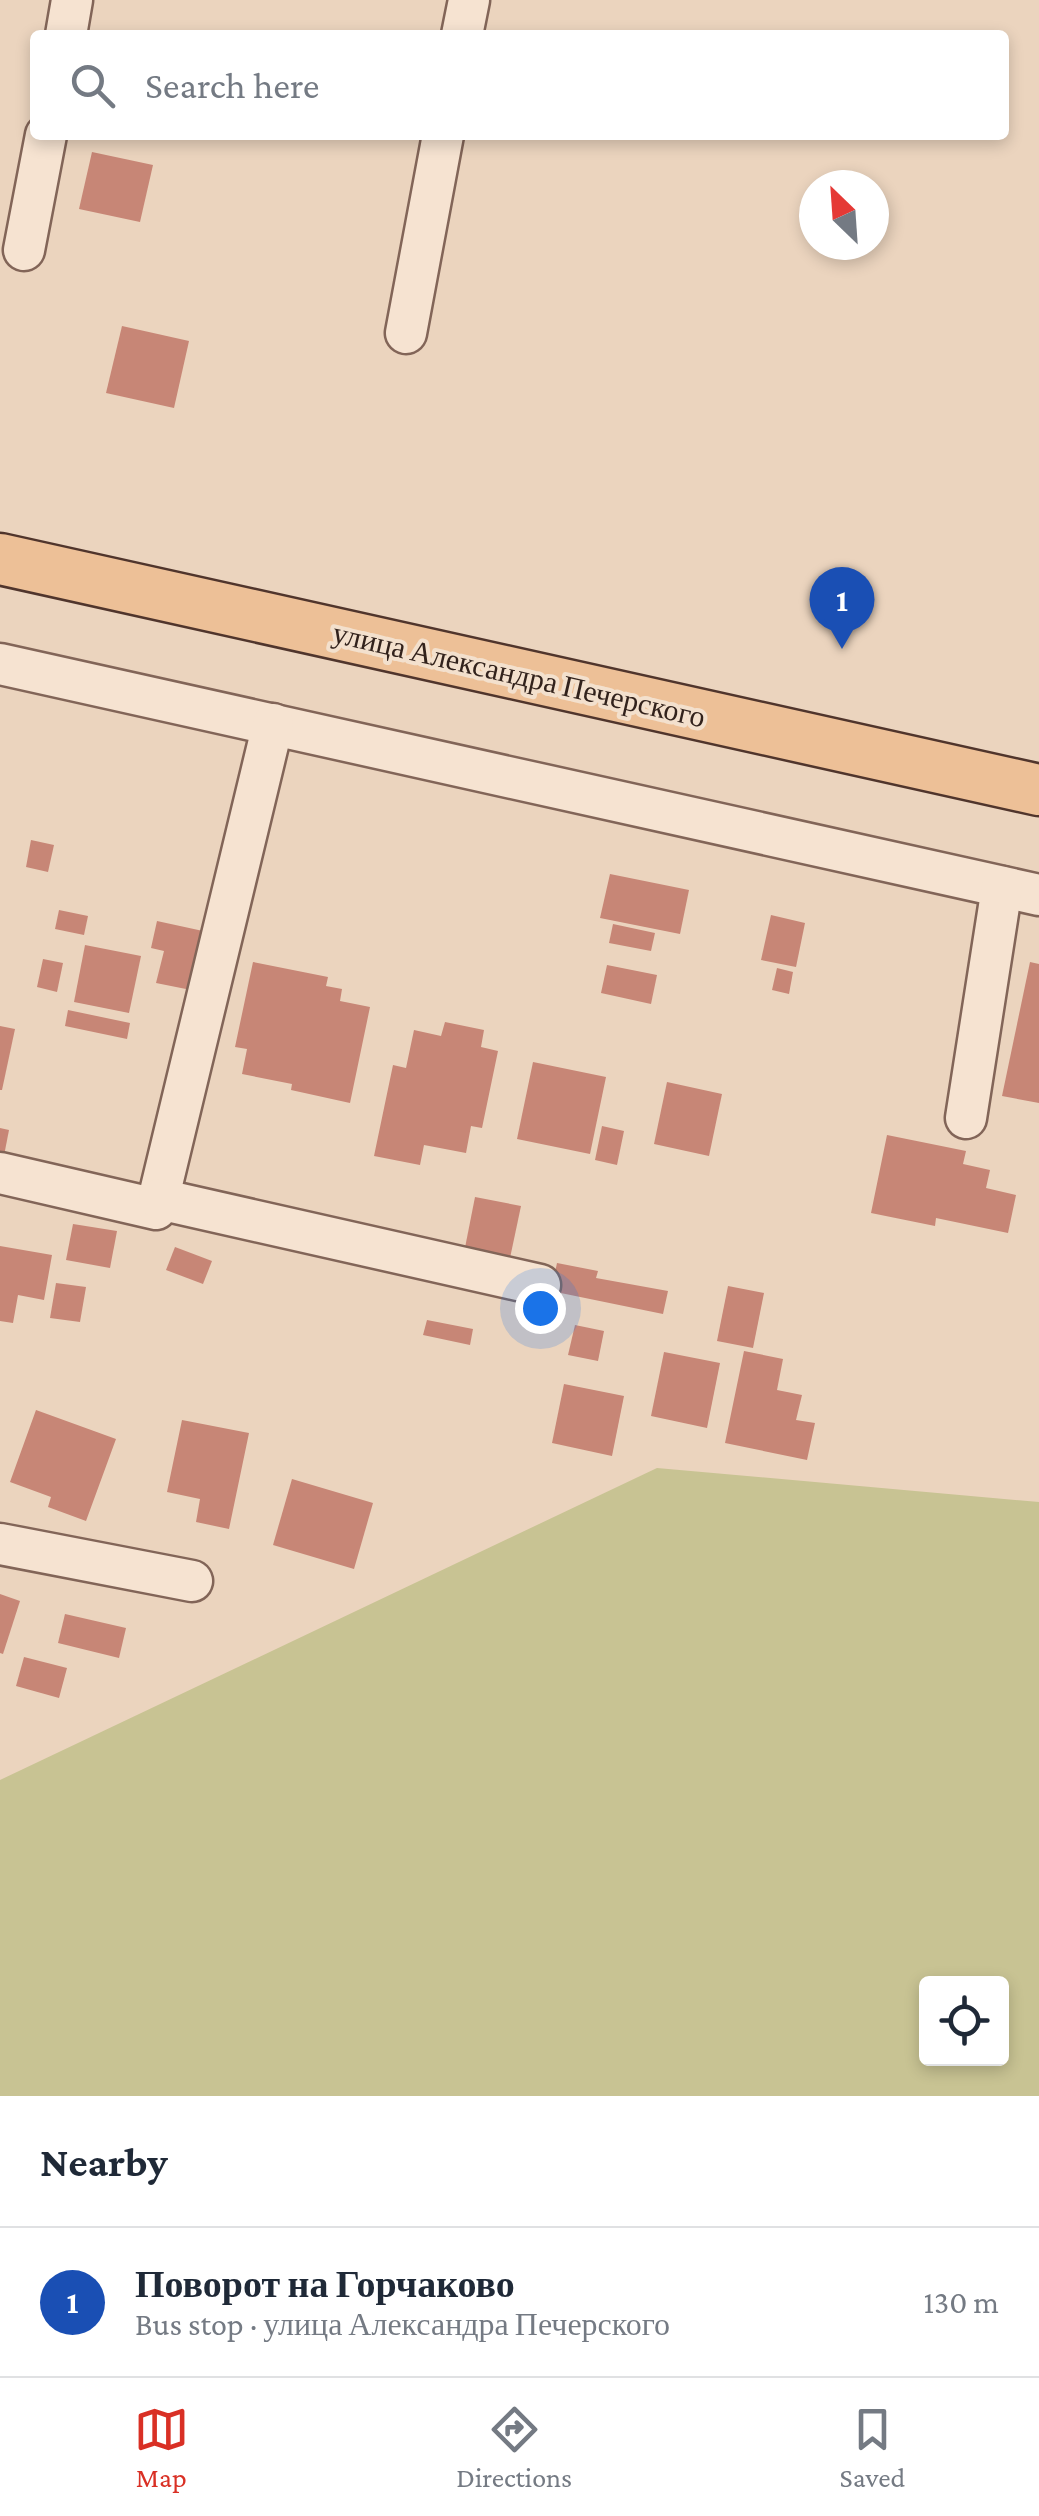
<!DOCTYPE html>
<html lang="en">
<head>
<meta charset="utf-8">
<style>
	body { margin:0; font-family:"Crimson Pro",serif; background:#f6f6f7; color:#1f2937 }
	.controls { position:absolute; right:30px; bottom:30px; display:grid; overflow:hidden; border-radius:10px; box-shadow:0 5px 15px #0003 }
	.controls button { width:90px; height:90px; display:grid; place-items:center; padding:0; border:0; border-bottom:2px solid #e0e1e3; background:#fff; color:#1f2937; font:50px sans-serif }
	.compass { position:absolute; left:799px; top:170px; width:90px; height:90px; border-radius:50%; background:#fff; box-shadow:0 5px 15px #0003; rotate:335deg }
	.you { position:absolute; left:540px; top:1308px; width:35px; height:35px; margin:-25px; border:8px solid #fff; border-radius:50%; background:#1a73e8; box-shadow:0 0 0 15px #1a73e833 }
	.badge { display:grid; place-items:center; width:65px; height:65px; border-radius:50%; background:#d93025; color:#fff; font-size:32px; font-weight:700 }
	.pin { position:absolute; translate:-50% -82px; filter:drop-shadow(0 2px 5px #0008) }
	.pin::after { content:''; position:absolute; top:52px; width:35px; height:30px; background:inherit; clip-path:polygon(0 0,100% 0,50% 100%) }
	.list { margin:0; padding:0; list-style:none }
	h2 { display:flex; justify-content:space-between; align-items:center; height:130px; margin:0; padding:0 40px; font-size:42px }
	h2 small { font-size:32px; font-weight:400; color:#747a83 }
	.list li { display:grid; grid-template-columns:65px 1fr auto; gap:30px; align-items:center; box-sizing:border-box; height:150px; padding:0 40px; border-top:2px solid #e0e1e3 }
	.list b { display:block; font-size:38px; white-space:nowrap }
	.list p { margin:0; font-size:32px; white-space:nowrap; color:#747a83 }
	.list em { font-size:32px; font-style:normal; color:#747a83 }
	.icon { flex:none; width:55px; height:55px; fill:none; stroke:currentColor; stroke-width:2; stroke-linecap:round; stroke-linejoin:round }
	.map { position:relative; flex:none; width:1039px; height:2096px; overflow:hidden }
	.search { position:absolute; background:#fff; box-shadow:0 5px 15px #0003; left:30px; right:30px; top:30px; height:110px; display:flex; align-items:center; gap:25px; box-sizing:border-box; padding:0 35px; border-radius:10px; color:#747a83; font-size:38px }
	.sheet { height:280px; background:#fff }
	nav { display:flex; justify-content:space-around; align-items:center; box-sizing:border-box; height:140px; border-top:2px solid #e0e1e3; background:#fff; font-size:28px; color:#747a83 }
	nav a { display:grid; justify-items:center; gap:5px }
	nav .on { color:#d93025 }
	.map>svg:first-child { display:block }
</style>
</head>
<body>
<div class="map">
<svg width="1039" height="2096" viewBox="0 0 1039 2096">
	<rect width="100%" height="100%" fill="#ebd4be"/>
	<path fill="#c8c393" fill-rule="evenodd" d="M657 1468 1039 1502V2096H0V1780ZM926 1984H1002V2058H926Z"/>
	<g fill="#c78676">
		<path d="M92 152 153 165 140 222 79 209Z"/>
		<path d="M122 326 189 341 174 408 106 393Z"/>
		<path d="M31 840 54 845 48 872 26 867Z"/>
		<path d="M610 874 689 890 680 934 600 918Z"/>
		<path d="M59 910 88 916 84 935 55 929Z"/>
		<path d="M771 915 805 923 796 967 761 960Z"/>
		<path d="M157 921 203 931 191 990 156 983 164 951 151 948Z"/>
		<path d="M613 924 655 933 651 951 609 943Z"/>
		<path d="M85 945 141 956 129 1013 74 1002Z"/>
		<path d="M43 959 63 963 57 992 37 987Z"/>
		<path d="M253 962 328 977 326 986 342 989 340 1001 370 1007 350 1103 291 1090 292 1084 242 1074 247 1049 235 1047Z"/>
		<path d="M1030 962 1039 964V1103L1002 1096Z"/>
		<path d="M607 965 657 975 651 1004 601 993Z"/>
		<path d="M777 968 793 972 789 994 772 990Z"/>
		<path d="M68 1010 130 1023 127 1039 65 1026Z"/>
		<path d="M445 1022 484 1030 481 1047 498 1051 482 1128 471 1126 466 1153 424 1145 420 1165 374 1156 393 1065 406 1068 414 1030 441 1036Z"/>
		<path d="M0 1026 15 1029 2 1090H0Z"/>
		<path d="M533 1062 606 1077 590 1154 517 1139Z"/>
		<path d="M667 1082 722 1094 709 1156 654 1144Z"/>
		<path d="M602 1126 624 1131 617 1165 595 1160Z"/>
		<path d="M0 1128 9 1130 2 1166 0 1165Z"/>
		<path d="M887 1135 966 1151 963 1164 990 1170 986 1188 1016 1195 1008 1233 936 1218 935 1226 871 1213Z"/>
		<path d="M475 1197 521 1206 506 1277 461 1268Z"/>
		<path d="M73 1224 117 1231 110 1268 66 1260Z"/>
		<path d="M0 1246 52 1255 44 1300 18 1295 13 1323 0 1321Z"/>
		<path d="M175 1247 212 1261 203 1284 166 1270Z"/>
		<path d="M557 1263 598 1271 596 1278 668 1291 663 1314 551 1291Z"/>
		<path d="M56 1283 86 1287 80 1322 50 1318Z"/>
		<path d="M728 1286 764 1293 753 1348 717 1341Z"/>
		<path d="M427 1320 473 1329 470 1345 423 1335Z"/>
		<path d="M575 1325 604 1331 598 1361 568 1355Z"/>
		<path d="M744 1351 783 1359 777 1390 802 1395 796 1420 815 1423 807 1460 725 1443Z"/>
		<path d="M664 1352 720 1363 707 1428 651 1416Z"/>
		<path d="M564 1384 624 1396 612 1456 552 1443Z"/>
		<path d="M36 1410 116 1439 86 1521 48 1507 51 1497 10 1482Z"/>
		<path d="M182 1420 249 1433 229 1529 196 1522 200 1499 167 1492Z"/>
		<path d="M292 1479 373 1503 354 1569 273 1545Z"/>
		<path d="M0 1594 20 1601 3 1654 0 1653Z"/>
		<path d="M65 1614 126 1628 119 1658 58 1643Z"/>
		<path d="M24 1657 67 1668 59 1698 16 1686Z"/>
	</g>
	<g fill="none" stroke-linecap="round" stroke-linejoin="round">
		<g stroke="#826558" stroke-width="45">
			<g id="minor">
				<path d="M66 35 72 0"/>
				<path d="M462 35 469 0"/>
				<path d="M24 250 46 135"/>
				<path d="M406 333 443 135"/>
				<path d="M0 664 1039 895"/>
				<path d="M966 1118 1002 887"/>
				<path d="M0 1173 156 1209 273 724"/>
				<path d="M159 1199 540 1285"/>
				<path d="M0 1544 192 1581"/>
			</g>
		</g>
		<g stroke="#50352c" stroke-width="55">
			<path id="major" d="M0 559 1039 790"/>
		</g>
		<use href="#minor" stroke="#f6e3d1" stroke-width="40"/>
		<use href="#major" stroke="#edc097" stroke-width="50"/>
	</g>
	<g text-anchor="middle" stroke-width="8" stroke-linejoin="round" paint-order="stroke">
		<g font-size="30" fill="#32221c" stroke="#f3e0cd">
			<text transform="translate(519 675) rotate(13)" y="10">улица Александра Печерского</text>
		</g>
	</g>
</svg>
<div class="controls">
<button><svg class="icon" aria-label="locate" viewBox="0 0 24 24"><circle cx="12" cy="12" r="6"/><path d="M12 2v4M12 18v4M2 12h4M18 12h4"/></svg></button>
</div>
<svg class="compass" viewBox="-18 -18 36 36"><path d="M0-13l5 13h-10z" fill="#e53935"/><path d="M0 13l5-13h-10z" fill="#747a83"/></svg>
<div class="you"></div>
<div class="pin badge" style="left:842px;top:649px;background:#1a4fb4">1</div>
<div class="search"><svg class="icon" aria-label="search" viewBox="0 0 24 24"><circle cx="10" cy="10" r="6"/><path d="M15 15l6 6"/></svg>Search here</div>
</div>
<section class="sheet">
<h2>Nearby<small></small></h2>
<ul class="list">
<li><span class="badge" style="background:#1a4fb4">1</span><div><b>Поворот на Горчаково</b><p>Bus stop · улица Александра Печерского</p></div><em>130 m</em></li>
</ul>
</section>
<nav>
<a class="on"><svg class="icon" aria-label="map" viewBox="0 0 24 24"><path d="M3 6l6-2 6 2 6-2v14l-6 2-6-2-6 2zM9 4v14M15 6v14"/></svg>Map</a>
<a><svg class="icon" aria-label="directions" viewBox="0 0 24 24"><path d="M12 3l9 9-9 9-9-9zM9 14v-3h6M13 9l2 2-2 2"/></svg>Directions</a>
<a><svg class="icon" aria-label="saved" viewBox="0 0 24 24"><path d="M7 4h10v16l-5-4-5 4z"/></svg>Saved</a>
</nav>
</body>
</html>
